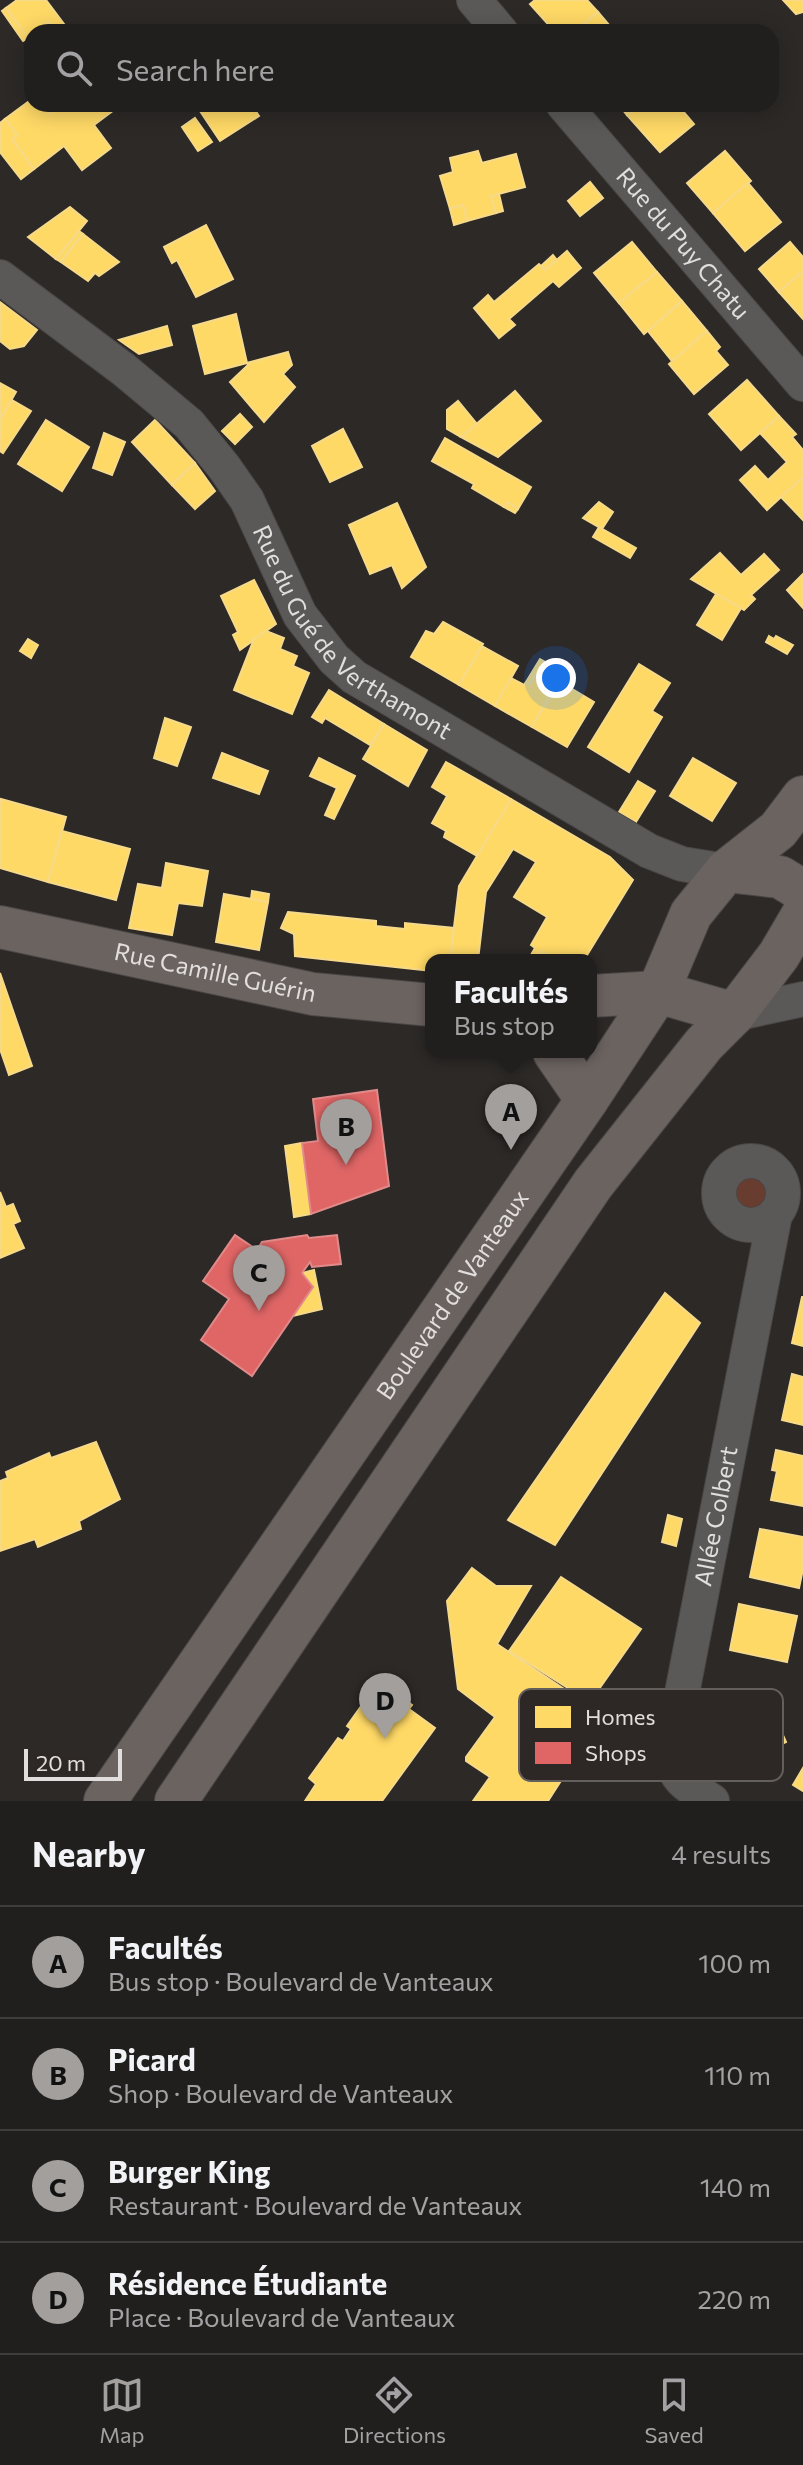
<!DOCTYPE html>
<html lang="en">
<head>
<meta charset="utf-8">
<style>
	body { margin:0; font-family:Commissioner,sans-serif; background:#292726; color:#f1f3f6 }
	.scale { position:absolute; left:24px; bottom:20px; width:98px; box-sizing:border-box; padding-left:8px; border:4px solid #e2dedd; border-top:0; font-size:22px; line-height:28px; white-space:nowrap; color:#e2dedd; -webkit-text-stroke:6px #2d2826; paint-order:stroke }
	.you { position:absolute; left:556px; top:678px; width:28px; height:28px; margin:-20px; border:6px solid #fff; border-radius:50%; background:#1a73e8; box-shadow:0 0 0 12px #1a73e833 }
	.badge { display:grid; place-items:center; width:52px; height:52px; border-radius:50%; background:#a29f9d; color:#111; font-size:26px; font-weight:700 }
	.pin { position:absolute; translate:-50% -66px; filter:drop-shadow(0 2px 4px #0008) }
	.pin::after { content:''; position:absolute; top:42px; width:28px; height:24px; background:inherit; clip-path:polygon(0 0,100% 0,50% 100%) }
	.popup { position:absolute; left:425px; top:954px; width:172px; height:104px; box-sizing:border-box; display:grid; place-content:center; border-radius:16px; background:#211f1d; filter:drop-shadow(0 2px 6px #0005); font-size:26px; white-space:nowrap; color:#a2a2a4 }
	.popup b { font-size:30px; color:#f1f3f6 }
	.popup::after { content:''; position:absolute; left:50%; top:100%; margin-left:-16px; border:16px solid transparent; border-top-color:#211f1d }
	.list { margin:0; padding:0; list-style:none }
	h2 { display:flex; justify-content:space-between; align-items:center; height:104px; margin:0; padding:0 32px; font-size:34px }
	h2 small { font-size:26px; font-weight:400; color:#a2a2a4 }
	.list li { display:grid; grid-template-columns:52px 1fr auto; gap:24px; align-items:center; box-sizing:border-box; height:112px; padding:0 32px; border-top:2px solid #3e3d3b }
	.list b { display:block; font-size:30px; white-space:nowrap }
	.list p { margin:0; font-size:26px; white-space:nowrap; color:#a2a2a4 }
	.list em { font-size:26px; font-style:normal; color:#a2a2a4 }
	.icon { flex:none; width:44px; height:44px; fill:none; stroke:currentColor; stroke-width:2; stroke-linecap:round; stroke-linejoin:round }
	.map { position:relative; flex:none; width:803px; height:1801px; overflow:hidden }
	.search { position:absolute; background:#211f1d; box-shadow:0 4px 20px #0003; left:24px; right:24px; top:24px; height:88px; display:flex; align-items:center; gap:20px; box-sizing:border-box; padding:0 28px; border-radius:24px; color:#a2a2a4; font-size:30px }
	.sheet { height:552px; background:#211f1d }
	nav { display:flex; justify-content:space-around; align-items:center; box-sizing:border-box; height:112px; border-top:2px solid #3e3d3b; background:#211f1d; font-size:22px; color:#a2a2a4 }
	nav a { display:grid; justify-items:center; gap:4px }
	nav .on { color:#a29f9d }
	.map>svg:first-child { display:block }
</style>
</head>
<body>
<div class="map">
<svg width="803" height="1801" viewBox="0 0 803 1801">
	<rect width="100%" height="100%" fill="#2c2927"/>
	<circle fill="#693c30" cx="751" cy="1192" r="20"/>
	<g fill="#ffd966" stroke="#f6da8a" stroke-width="2">
		<path d="M17 0H46L70 32H56L49 22 32 32 28 38 6 8Z"/>
		<path d="M535 0H587L598 12 574 32H555L530 4Z"/>
		<path d="M783 0H803V12L796 14Z"/>
		<path d="M6 8 28 38 23 41 2 11Z"/>
		<path d="M598 12 615 32H574Z"/>
		<path d="M49 22 56 32H36Z"/>
		<path d="M32 99V104H41L48 113 60 104H110L114 110 94 125 111 148 82 170 64 146 34 169 12 139 17 135 5 119Z"/>
		<path d="M210 104H251L259 116 220 141 200 111Z"/>
		<path d="M618 104H640L627 115Z"/>
		<path d="M640 104H677L694 124 660 152 627 115Z"/>
		<path d="M195 118 212 142 198 151 182 127Z"/>
		<path d="M5 119 17 135 12 139 34 169 21 179 0 152V123Z"/>
		<path d="M478 151 482 163 516 154 525 187 491 196 496 213 467 221 463 205 450 209 440 176 453 172 450 158Z"/>
		<path d="M725 151 751 181 713 213 687 183Z"/>
		<path d="M590 182 603 198 580 216 568 201Z"/>
		<path d="M748 183 781 222 745 251 713 213Z"/>
		<path d="M499 194 503 211 496 213 491 196Z"/>
		<path d="M463 205 467 221 454 225 450 209Z"/>
		<path d="M70 207 87 221 56 259 28 237Z"/>
		<path d="M206 225 233 279 196 297 177 260 172 263 164 247Z"/>
		<path d="M79 231 83 234 61 262 56 259Z"/>
		<path d="M83 234 119 262 99 276 95 273 88 281 61 262Z"/>
		<path d="M632 242 657 272 619 303 594 273Z"/>
		<path d="M790 242 803 257V271L779 292 759 269Z"/>
		<path d="M567 251 581 268 559 287 553 281 509 319 515 325 499 338 474 308 488 295 494 302 539 264 545 270Z"/>
		<path d="M553 255 557 260 545 270 541 266Z"/>
		<path d="M803 271V319L779 292Z"/>
		<path d="M657 272 682 301 644 334 619 303Z"/>
		<path d="M682 301 707 331 672 361 648 331Z"/>
		<path d="M0 302 37 330 24 346 10 349 0 341Z"/>
		<path d="M236 314 247 363 205 374 193 326Z"/>
		<path d="M167 326 172 345 139 354 119 340Z"/>
		<path d="M707 331 720 347 716 351 728 365 694 394 669 364Z"/>
		<path d="M288 352 292 365 283 374 295 387 264 422 230 382 248 365 247 363Z"/>
		<path d="M747 380 779 416 741 450 709 414Z"/>
		<path d="M0 383 16 392 0 420Z"/>
		<path d="M515 391 541 421 498 457 461 437Z"/>
		<path d="M12 400 31 411 3 453 0 451V420Z"/>
		<path d="M458 401 477 424 461 437 447 429V410Z"/>
		<path d="M240 414 252 427 235 444 222 431Z"/>
		<path d="M779 416 796 434 792 437 803 450V477L767 510 740 480 755 466 768 480 787 462 760 433Z"/>
		<path d="M46 420 89 447 62 491 18 464Z"/>
		<path d="M155 420 195 463 172 485 132 442Z"/>
		<path d="M343 429 362 467 330 482 312 446Z"/>
		<path d="M104 433 125 442 112 475 93 468Z"/>
		<path d="M445 438 531 487 518 509 508 502 504 507 472 488 474 484 432 461Z"/>
		<path d="M195 463 215 491 195 509 172 485Z"/>
		<path d="M803 477V520L781 497Z"/>
		<path d="M508 502 518 509 515 513 504 507Z"/>
		<path d="M599 502 613 512 602 529 583 518Z"/>
		<path d="M397 503 426 567 402 588 392 565 370 574 349 525Z"/>
		<path d="M599 527 636 548 630 558 593 537Z"/>
		<path d="M720 553 741 575 764 554 779 570 751 595 755 599 744 610 691 579Z"/>
		<path d="M803 574V608L787 590Z"/>
		<path d="M254 580 276 624 240 650 233 635 238 632 221 596Z"/>
		<path d="M716 594 741 608 722 640 697 625Z"/>
		<path d="M443 622 483 644 459 685 411 657 426 631 434 634Z"/>
		<path d="M266 631 284 638 280 649 297 656 293 666 309 673 292 714 234 690 254 639Z"/>
		<path d="M769 636 774 639 776 636 793 645 787 654 766 642Z"/>
		<path d="M28 639 38 645 31 658 20 651Z"/>
		<path d="M482 646 518 666 495 706 459 685Z"/>
		<path d="M540 659 563 672 555 686 535 675 530 684 526 682Z"/>
		<path d="M639 664 670 683 652 711 662 717 629 772 588 747Z"/>
		<path d="M535 675 555 686 532 727 495 706 511 678 524 685 526 682 530 684Z"/>
		<path d="M559 681 594 702 567 747 532 727Z"/>
		<path d="M329 690 384 724 370 745 325 718 322 723 312 717Z"/>
		<path d="M165 718 191 727 177 766 154 758Z"/>
		<path d="M384 724 427 750 408 786 363 759Z"/>
		<path d="M222 753 268 771 259 794 213 778Z"/>
		<path d="M319 758 355 776 334 819 325 815 337 788 310 776Z"/>
		<path d="M693 758 736 783 712 821 670 796Z"/>
		<path d="M446 762 511 799 477 856 444 837 446 831 432 823 447 796 432 787Z"/>
		<path d="M638 781 655 791 636 822 619 812Z"/>
		<path d="M1 799 66 817 48 882 0 868Z"/>
		<path d="M511 799 610 857 633 880 584 960H555L541 951 536 958 531 955 535 948 531 945 547 917 514 897 536 862 513 849 486 892 478 960H450L459 886Z"/>
		<path d="M62 831 130 849 116 900 48 882Z"/>
		<path d="M166 863 208 871 202 906 178 903 172 935 129 928 138 884 162 888Z"/>
		<path d="M252 891 269 894 268 902 251 899Z"/>
		<path d="M224 894 268 902 259 950 216 942Z"/>
		<path d="M288 912 376 921V926L405 929V923L454 928 450 960H431V971L295 956 294 934 281 928Z"/>
		<path d="M541 951 555 960H534Z"/>
		<path d="M0 973 32 1066 9 1075 0 1049Z"/>
		<path d="M302 1143 311 1214 294 1217 285 1146Z"/>
		<path d="M0 1192 6 1207 13 1204 20 1221 13 1224 24 1248 0 1258Z"/>
		<path d="M314 1270 322 1309 293 1316 313 1287 302 1273Z"/>
		<path d="M665 1293 700 1323 555 1545 508 1520Z"/>
		<path d="M802 1297H803V1346L792 1343Z"/>
		<path d="M792 1374 803 1377V1425L782 1420Z"/>
		<path d="M96 1442 120 1499 79 1521 81 1529 38 1547 35 1539 0 1551V1481L8 1478 6 1472 49 1453 51 1458Z"/>
		<path d="M776 1450 803 1456V1506L771 1500 777 1471 772 1470Z"/>
		<path d="M668 1515 682 1519 676 1546 662 1542Z"/>
		<path d="M760 1529 803 1537V1569L799 1588 750 1577Z"/>
		<path d="M472 1568 496 1586H531L497 1644 603 1715 548 1801H473L490 1777 466 1761V1757L495 1717 458 1689 447 1601Z"/>
		<path d="M561 1577 641 1629 590 1702 509 1651Z"/>
		<path d="M739 1604 797 1616 787 1662 730 1650Z"/>
		<path d="M379 1681 412 1705 409 1709 435 1728 382 1801H305L316 1784 309 1778 338 1738 343 1741 351 1729 347 1726Z"/>
		<path d="M763 1690 786 1742 748 1760 725 1708Z"/>
		<path d="M803 1768V1791L793 1785Z"/>
	</g>
	<g fill="#e06666" stroke="#e18a8a" stroke-width="2">
		<path d="M377 1090 389 1186 311 1214 302 1143 318 1141 313 1099Z"/>
		<path d="M235 1235 257 1250 262 1242 307 1235 309 1238 337 1235 341 1264 312 1267 310 1262 302 1273 313 1287 252 1376 201 1340 229 1299 203 1281Z"/>
	</g>
	<g fill="none" stroke-linecap="round" stroke-linejoin="round">
		<g stroke="#4a4746" stroke-width="36">
			<g id="minor">
				<path d="M474 0 501 32"/>
				<path id="s1" d="M563 104 803 384"/>
				<path id="s2" d="M0 277 123 369 189 424 224 467 247 500 300 615 334 659 354 677 649 851 682 864 726 871"/>
				<path d="M734 1014 803 999"/>
				<circle cx="751" cy="1193" r="32"/>
				<path id="s3" d="M712 1801C690 1787 676 1783 670 1755L775 1214"/>
			</g>
		</g>
		<g stroke="#4a4746" stroke-width="44">
			<g id="major">
				<path d="M726 871 780 877 803 891"/>
				<path id="s4" d="M0 927 313 994 431 1005"/>
				<path d="M591 996 658 992 734 1014"/>
				<path d="M554 1052 587 1100"/>
				<path id="s5" d="M105 1801 587 1100 658 992 691 914 726 871 778 830 803 797"/>
				<path d="M176 1801 593 1184 704 1044 734 1014 779 955 803 914"/>
			</g>
		</g>
		<use href="#minor" stroke="#5b5958" stroke-width="34"/>
		<use href="#major" stroke="#6b6360" stroke-width="42"/>
	</g>
	<g text-anchor="middle" stroke-width="8" stroke-linejoin="round" paint-order="stroke">
		<g font-size="24" fill="#e2dedd" stroke="#2d2826">
			<text dy="8" stroke="none"><textPath href="#s1" startOffset="184">Rue du Puy Chatu</textPath></text>
			<text dy="8" stroke="none"><textPath href="#s2" startOffset="510">Rue du Gué de Verthamont</textPath></text>
			<text dy="8" stroke="none"><textPath href="#s4" startOffset="220">Rue Camille Guérin</textPath></text>
			<text dy="8" stroke="none"><textPath href="#s5" startOffset="614">Boulevard de Vanteaux</textPath></text>
			<text dy="8" stroke="none"><textPath href="#s3" startOffset="308">Allée Colbert</textPath></text>
		</g>
	</g>
	<rect x="519" y="1689" width="264" height="92" rx="12" fill="#2d2826" stroke="#635f5d" stroke-width="2"/>
	<rect x="535" y="1706" width="36" height="22" fill="#ffd966"/>
	<rect x="535" y="1742" width="36" height="22" fill="#e06666"/>
	<g font-size="22" fill="#e2dedd">
		<text x="585" y="1725">Homes</text>
		<text x="585" y="1761">Shops</text>
	</g>
</svg>
<div class="scale">20 m</div>
<div class="you"></div>
<div class="pin badge" style="left:511px;top:1150px">A</div>
<div class="popup"><b>Facultés</b>Bus stop</div>
<div class="pin badge" style="left:346px;top:1165px">B</div>
<div class="pin badge" style="left:259px;top:1311px">C</div>
<div class="pin badge" style="left:385px;top:1739px">D</div>
<div class="search"><svg class="icon" aria-label="search" viewBox="0 0 24 24"><circle cx="10" cy="10" r="6"/><path d="M15 15l6 6"/></svg>Search here</div>
</div>
<section class="sheet">
<h2>Nearby<small>4 results</small></h2>
<ul class="list">
<li><span class="badge">A</span><div><b>Facultés</b><p>Bus stop · Boulevard de Vanteaux</p></div><em>100 m</em></li>
<li><span class="badge">B</span><div><b>Picard</b><p>Shop · Boulevard de Vanteaux</p></div><em>110 m</em></li>
<li><span class="badge">C</span><div><b>Burger King</b><p>Restaurant · Boulevard de Vanteaux</p></div><em>140 m</em></li>
<li><span class="badge">D</span><div><b>Résidence Étudiante</b><p>Place · Boulevard de Vanteaux</p></div><em>220 m</em></li>
</ul>
</section>
<nav>
<a class="on"><svg class="icon" aria-label="map" viewBox="0 0 24 24"><path d="M3 6l6-2 6 2 6-2v14l-6 2-6-2-6 2zM9 4v14M15 6v14"/></svg>Map</a>
<a><svg class="icon" aria-label="directions" viewBox="0 0 24 24"><path d="M12 3l9 9-9 9-9-9zM9 14v-3h6M13 9l2 2-2 2"/></svg>Directions</a>
<a><svg class="icon" aria-label="saved" viewBox="0 0 24 24"><path d="M7 4h10v16l-5-4-5 4z"/></svg>Saved</a>
</nav>
</body>
</html>
